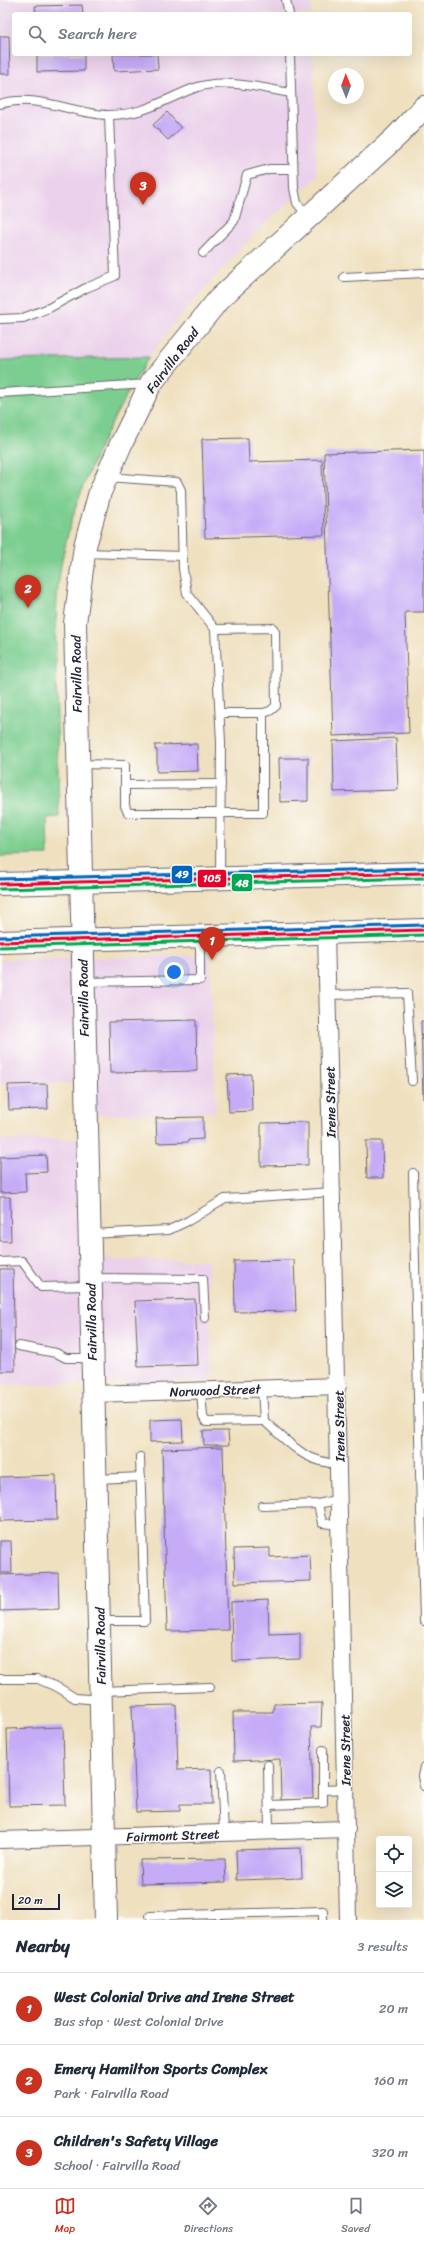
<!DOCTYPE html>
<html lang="en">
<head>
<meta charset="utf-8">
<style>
	body { margin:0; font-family:Sriracha,sans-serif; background:#f6f6f7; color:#1f2937 }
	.controls { position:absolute; right:12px; bottom:12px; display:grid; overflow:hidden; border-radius:4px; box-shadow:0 4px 16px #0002 }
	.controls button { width:36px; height:36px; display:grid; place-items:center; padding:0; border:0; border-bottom:1px solid #e0e1e3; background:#fff; color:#1f2937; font:20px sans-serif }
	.compass { position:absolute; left:328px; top:68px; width:36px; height:36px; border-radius:50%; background:#fff; box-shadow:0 4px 16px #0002; rotate:359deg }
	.scale { position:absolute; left:12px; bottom:10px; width:48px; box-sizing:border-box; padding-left:4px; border:2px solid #22223b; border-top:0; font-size:11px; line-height:14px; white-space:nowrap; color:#22223b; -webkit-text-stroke:3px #fdfcf7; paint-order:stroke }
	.you { position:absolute; left:174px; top:972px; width:14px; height:14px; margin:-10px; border:3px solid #fff; border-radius:50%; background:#1a73e8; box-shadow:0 0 0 6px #1a73e833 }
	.badge { display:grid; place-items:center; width:26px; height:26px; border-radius:50%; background:#c8321e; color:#fff; font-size:13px; font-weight:700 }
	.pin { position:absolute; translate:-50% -33px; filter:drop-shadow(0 1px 2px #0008) }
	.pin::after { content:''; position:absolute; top:21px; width:14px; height:12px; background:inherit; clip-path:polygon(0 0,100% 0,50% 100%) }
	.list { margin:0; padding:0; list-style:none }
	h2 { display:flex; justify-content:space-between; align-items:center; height:52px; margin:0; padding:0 16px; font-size:17px }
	h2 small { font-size:13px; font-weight:400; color:#747a83 }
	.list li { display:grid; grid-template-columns:26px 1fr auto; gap:12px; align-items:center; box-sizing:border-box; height:72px; padding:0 16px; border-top:1px solid #e0e1e3 }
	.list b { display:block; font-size:15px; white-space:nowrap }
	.list p { margin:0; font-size:13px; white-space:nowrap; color:#747a83 }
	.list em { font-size:13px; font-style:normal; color:#747a83 }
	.icon { flex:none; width:22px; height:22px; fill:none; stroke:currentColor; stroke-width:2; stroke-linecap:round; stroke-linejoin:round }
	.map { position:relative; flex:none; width:424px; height:1920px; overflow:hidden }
	.search { position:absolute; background:#fff; box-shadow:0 4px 16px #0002; left:12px; right:12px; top:12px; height:44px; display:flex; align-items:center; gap:10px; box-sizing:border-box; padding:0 14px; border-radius:4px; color:#747a83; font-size:15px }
	.sheet { height:268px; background:#fff }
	nav { display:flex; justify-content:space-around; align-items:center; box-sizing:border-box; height:56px; border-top:1px solid #e0e1e3; background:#fff; font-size:11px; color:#747a83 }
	nav a { display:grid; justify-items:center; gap:2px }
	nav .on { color:#c8321e }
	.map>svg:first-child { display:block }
</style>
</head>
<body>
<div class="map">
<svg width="424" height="1920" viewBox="0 0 424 1920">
	<rect width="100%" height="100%" fill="#fdfcf7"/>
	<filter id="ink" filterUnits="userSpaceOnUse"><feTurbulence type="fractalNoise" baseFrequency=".025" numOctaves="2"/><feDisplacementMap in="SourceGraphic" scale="8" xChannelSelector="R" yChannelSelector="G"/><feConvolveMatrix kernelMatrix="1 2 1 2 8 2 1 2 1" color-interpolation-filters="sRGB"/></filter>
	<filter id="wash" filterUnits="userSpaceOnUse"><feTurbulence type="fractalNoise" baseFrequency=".012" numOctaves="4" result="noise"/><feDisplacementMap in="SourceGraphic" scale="16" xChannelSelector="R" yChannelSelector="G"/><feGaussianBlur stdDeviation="0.9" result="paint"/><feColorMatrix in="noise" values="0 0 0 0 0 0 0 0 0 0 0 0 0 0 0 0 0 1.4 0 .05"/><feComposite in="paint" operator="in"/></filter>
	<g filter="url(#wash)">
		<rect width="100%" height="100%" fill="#efe0bf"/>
		<g fill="#ebd1eb">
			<path d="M0 0H311L312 14H14V54H313L317 177 255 233 180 316 149 357 0 360Z"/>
			<path d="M210 955 216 1112 94 1115 93 1083 0 1084V960Z"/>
			<path d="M78 1139 80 1252 114 1260H208L212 1381 0 1385V1140Z"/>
		</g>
		<path fill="#7bce90" stroke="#4e7866" d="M149 357C111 419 78 483 63 555 54 595 56 637 56 678 57 725 58 771 59 817L47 818 48 855 0 856V360Z"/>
		<g id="blocks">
			<g fill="#c6acf7">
				<path d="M82 5 83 14H36L35 6Z"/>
				<path d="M0 36H9L10 74H0Z"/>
				<path d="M37 54H84V71L37 72Z"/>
				<path d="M113 54H157L158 69 114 71Z"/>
				<path d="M167 112 181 128 168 140 153 125Z"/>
				<path d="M248 438 249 462 322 460 324 535 205 538 202 439Z"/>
				<path d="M424 450V612H405L409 733 333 736 324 453Z"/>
				<path d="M396 738 398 790 334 792 333 741Z"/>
				<path d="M197 744 198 771 157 772V750H155V745Z"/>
				<path d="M279 758H308V801L280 802Z"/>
				<path d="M196 1020 197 1071 110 1073 109 1022Z"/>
				<path d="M421 1021H424V1099H423Z"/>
				<path d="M251 1074 252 1111 229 1112 227 1075Z"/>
				<path d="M47 1084 48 1109 9 1110 8 1085Z"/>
				<path d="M203 1117V1139L188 1140V1142L157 1143 156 1118Z"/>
				<path d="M308 1122V1165L261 1166V1123Z"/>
				<path d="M366 1141H382L383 1178H367Z"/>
				<path d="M46 1155 47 1172 25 1173 26 1192 0 1193V1157Z"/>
				<path d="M0 1197H10L11 1241H0Z"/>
				<path d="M294 1260 296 1311 235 1312 234 1261Z"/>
				<path d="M0 1269H13L15 1371H0Z"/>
				<path d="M195 1299 198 1365 138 1367 135 1301Z"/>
				<path d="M182 1419 183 1441 150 1442V1420Z"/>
				<path d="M203 1431H228L229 1445H204Z"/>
				<path d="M223 1447 228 1630 167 1631 162 1449Z"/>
				<path d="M56 1475 57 1520 0 1521V1477Z"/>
				<path d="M0 1541H11L12 1573H0Z"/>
				<path d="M270 1548V1557L310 1555 311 1581 235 1583 234 1549Z"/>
				<path d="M58 1573 59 1609 0 1611V1575Z"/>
				<path d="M268 1600 269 1634 300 1633V1659L232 1661 231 1602Z"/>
				<path d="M322 1703 321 1727H311L313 1799 281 1800 280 1759 234 1761 233 1712H273L274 1704Z"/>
				<path d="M176 1705 178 1770 211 1769 212 1804H180V1811L136 1812 132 1706Z"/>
				<path d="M63 1727 65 1805 9 1806 7 1729Z"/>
				<path d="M301 1848 302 1878 237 1880 236 1850Z"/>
				<path d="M225 1859 226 1882 141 1884 140 1860Z"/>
			</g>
		</g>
	</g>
	<g filter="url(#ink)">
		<use href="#blocks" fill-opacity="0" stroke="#6a6469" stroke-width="1"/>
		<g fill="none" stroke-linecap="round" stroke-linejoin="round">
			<g stroke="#6a6469" stroke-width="10">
				<g id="lane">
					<path d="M286 0 289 14"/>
					<path d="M290 54 294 188 297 203 308 217"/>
					<path d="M0 104C38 93 73 114 108 115 144 115 161 101 192 89 222 77 261 88 291 93"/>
					<path d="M203 253 234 221 247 175 269 169H293"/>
					<path d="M344 277 424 273"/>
					<path d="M0 319 23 318 49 308 86 288 115 276 109 115"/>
					<path d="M0 393 148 384"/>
					<path d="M107 477 177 482 181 490 183 569 187 593 215 629 221 742 220 878"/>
					<path d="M85 553 183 556"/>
					<path d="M215 629 273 628 275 632 276 706 270 711 263 713"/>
					<path d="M80 764 125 765V806L128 813H263V713H220"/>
					<path d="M125 785 221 784"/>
					<path d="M84 982 200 980V936"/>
					<path d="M328 995 407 993 412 1081"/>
					<path d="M413 1173 418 1398 424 1397"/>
					<path d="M90 1234 169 1230 188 1221 225 1199 333 1192"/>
					<path d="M0 1262 22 1261 41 1287 90 1286"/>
					<path d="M91 1278 203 1279 205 1318"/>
					<path d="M19 1346 56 1353 66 1358H92"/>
					<path d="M201 1391 203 1417 206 1422 264 1421 262 1389"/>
					<path d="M418 1398 424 1621"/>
					<path d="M264 1421C290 1443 303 1462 339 1464"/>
					<path d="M96 1479 141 1477"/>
					<path d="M318 1504 322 1523 341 1525"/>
					<path d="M262 1506 318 1504 340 1499"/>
					<path d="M100 1621H145L140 1457"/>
					<path d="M0 1679H38L59 1688 75 1698 101 1700"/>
					<path d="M102 1691 210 1687"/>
					<path d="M268 1765 269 1832"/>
					<path d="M424 1767 422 1776 424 1786"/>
					<path d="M221 1771 224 1833"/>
					<path d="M324 1790 346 1789"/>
					<path d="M269 1805 323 1803V1750"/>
					<path d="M150 1916 323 1911V1920"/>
				</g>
			</g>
			<g stroke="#6a6469" stroke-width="18">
				<g id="street">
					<path d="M326 932 348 1920"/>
					<path d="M93 1394 338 1386"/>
					<path d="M0 1840 347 1829"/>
				</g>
			</g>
			<g stroke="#6a6469" stroke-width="24">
				<path id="secondary" d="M106 1920 75 623 85 546 100 492 121 444 151 383 219 299 397 136 424 107"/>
			</g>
			<g stroke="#6a6469" stroke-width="24">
				<g id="highway">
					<path d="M0 884 424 873"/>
					<path d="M0 942 424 930"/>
				</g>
			</g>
			<use href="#lane" stroke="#fff" stroke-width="8"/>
			<use href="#street" stroke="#fff" stroke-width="16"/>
			<use href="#secondary" stroke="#fff" stroke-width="22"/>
			<use href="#highway" stroke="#fff" stroke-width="22"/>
			<g stroke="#fdfcf7" stroke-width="6">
				<g id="bus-1">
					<path d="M0 884 424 873"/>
					<path d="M0 942 424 930"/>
				</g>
			</g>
			<g stroke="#fdfcf7" stroke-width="6">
				<g id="bus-2">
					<path d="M0 889 424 878"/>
					<path d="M0 947 424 935"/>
				</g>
			</g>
			<g stroke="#fdfcf7" stroke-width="6">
				<g id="bus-3">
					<path d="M0 879 424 868"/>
					<path d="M0 937 424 925"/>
				</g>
			</g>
			<use href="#bus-1" stroke="#e4002b" stroke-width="3"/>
			<use href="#bus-2" stroke="#00a651" stroke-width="3"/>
			<use href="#bus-3" stroke="#0065bd" stroke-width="3"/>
		</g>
	</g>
	<g text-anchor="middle" stroke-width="3" stroke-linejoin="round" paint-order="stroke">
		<g font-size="13" fill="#22223b" stroke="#fdfcf7">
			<text transform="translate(172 360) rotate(-53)" y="5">Fairvilla Road</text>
			<text transform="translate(76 674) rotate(-91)" y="5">Fairvilla Road</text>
			<text transform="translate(83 998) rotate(-91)" y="5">Fairvilla Road</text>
			<text transform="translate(330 1102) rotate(-91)" y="5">Irene Street</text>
			<text transform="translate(91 1322) rotate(-91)" y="5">Fairvilla Road</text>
			<text transform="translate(215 1390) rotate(-2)" y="5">Norwood Street</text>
			<text transform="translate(339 1426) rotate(-91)" y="5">Irene Street</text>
			<text transform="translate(100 1646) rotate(-91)" y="5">Fairvilla Road</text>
			<text transform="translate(345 1750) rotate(-91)" y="5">Irene Street</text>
			<text transform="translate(173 1835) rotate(-2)" y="5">Fairmont Street</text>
		</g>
	</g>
	<g stroke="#fdfcf7" stroke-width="1.5">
		<rect x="171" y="865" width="22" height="19" rx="4" fill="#0065bd"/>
		<rect x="197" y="869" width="30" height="19" rx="4" fill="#e4002b"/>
		<rect x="231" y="873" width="22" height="19" rx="4" fill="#00a651"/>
	</g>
	<g font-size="11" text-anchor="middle" font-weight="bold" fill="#fff">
		<text x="182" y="878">49</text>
		<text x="212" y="882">105</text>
		<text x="242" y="887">48</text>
	</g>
</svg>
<div class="controls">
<button><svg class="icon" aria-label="locate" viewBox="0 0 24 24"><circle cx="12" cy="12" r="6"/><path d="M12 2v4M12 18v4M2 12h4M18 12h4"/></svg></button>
<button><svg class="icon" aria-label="layers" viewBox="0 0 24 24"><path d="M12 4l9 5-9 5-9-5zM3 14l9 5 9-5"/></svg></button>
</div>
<svg class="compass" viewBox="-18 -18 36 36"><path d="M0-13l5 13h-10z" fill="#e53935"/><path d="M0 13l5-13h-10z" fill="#747a83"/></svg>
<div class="scale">20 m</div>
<div class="you"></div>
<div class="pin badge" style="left:212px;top:960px">1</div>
<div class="pin badge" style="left:28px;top:608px">2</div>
<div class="pin badge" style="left:143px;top:205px">3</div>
<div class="search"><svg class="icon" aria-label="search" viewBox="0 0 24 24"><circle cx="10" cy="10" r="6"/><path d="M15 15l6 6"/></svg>Search here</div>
</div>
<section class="sheet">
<h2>Nearby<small>3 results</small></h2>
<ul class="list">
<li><span class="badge">1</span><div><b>West Colonial Drive and Irene Street</b><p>Bus stop · West Colonial Drive</p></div><em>20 m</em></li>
<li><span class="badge">2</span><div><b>Emery Hamilton Sports Complex</b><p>Park · Fairvilla Road</p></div><em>160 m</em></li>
<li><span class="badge">3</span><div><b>Children's Safety Village</b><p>School · Fairvilla Road</p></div><em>320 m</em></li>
</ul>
</section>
<nav>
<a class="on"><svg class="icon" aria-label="map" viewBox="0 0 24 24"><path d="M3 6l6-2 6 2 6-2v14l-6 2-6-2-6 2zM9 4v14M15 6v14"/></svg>Map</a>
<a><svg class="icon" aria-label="directions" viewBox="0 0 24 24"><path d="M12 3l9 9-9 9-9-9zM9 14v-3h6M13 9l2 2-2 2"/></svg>Directions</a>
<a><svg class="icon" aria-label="saved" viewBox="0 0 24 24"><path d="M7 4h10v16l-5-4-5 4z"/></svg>Saved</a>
</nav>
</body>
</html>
